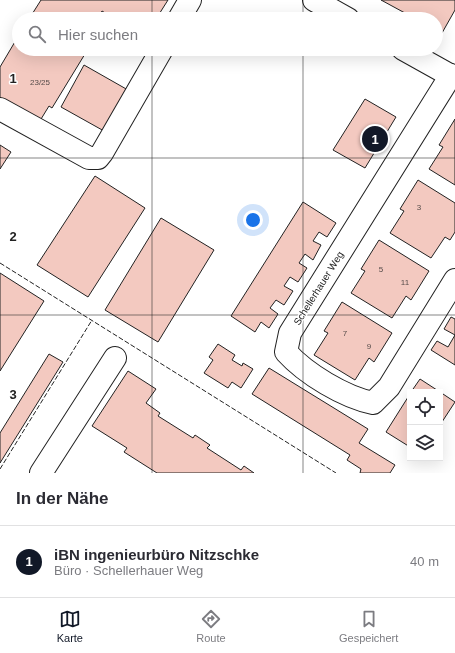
<!DOCTYPE html>
<html lang="de">
<head>
<meta charset="utf-8">
<style>
	body { margin:0; font-family:Helvetica,sans-serif; background:#f2f2f3; color:#2b2b33 }
	.controls { position:absolute; right:12px; bottom:12px; display:grid; overflow:hidden; border-radius:0px; box-shadow:0 4px 16px #0002 }
	.controls button { width:36px; height:36px; display:grid; place-items:center; padding:0; border:0; border-bottom:1px solid #e1e1e2; background:#fff; color:#2b2b33; font:20px sans-serif }
	.you { position:absolute; left:253px; top:220px; width:14px; height:14px; margin:-10px; border:3px solid #fff; border-radius:50%; background:#1a73e8; box-shadow:0 0 0 6px #1a73e833 }
	.badge { display:grid; place-items:center; width:26px; height:26px; border-radius:50%; background:#111827; color:#fff; font-size:13px; font-weight:700 }
	.pin { position:absolute; translate:-50% -50%; border:2px solid #fff; box-shadow:0 1px 4px #0006 }
	.list { margin:0; padding:0; list-style:none }
	h2 { display:flex; justify-content:space-between; align-items:center; height:52px; margin:0; padding:0 16px; font-size:17px }
	h2 small { font-size:13px; font-weight:400; color:#7c7c81 }
	.list li { display:grid; grid-template-columns:26px 1fr auto; gap:12px; align-items:center; box-sizing:border-box; height:72px; padding:0 16px; border-top:1px solid #e1e1e2 }
	.list b { display:block; font-size:15px; white-space:nowrap }
	.list p { margin:0; font-size:13px; white-space:nowrap; color:#7c7c81 }
	.list em { font-size:13px; font-style:normal; color:#7c7c81 }
	.icon { flex:none; width:22px; height:22px; fill:none; stroke:currentColor; stroke-width:2; stroke-linecap:round; stroke-linejoin:round }
	.map { position:relative; flex:none; width:455px; height:473px; overflow:hidden }
	.search { position:absolute; background:#fff; box-shadow:0 4px 16px #0002; left:12px; right:12px; top:12px; height:44px; display:flex; align-items:center; gap:10px; box-sizing:border-box; padding:0 14px; border-radius:22px; color:#7c7c81; font-size:15px }
	.sheet { height:124px; background:#fff }
	nav { display:flex; justify-content:space-around; align-items:center; box-sizing:border-box; height:56px; border-top:1px solid #e1e1e2; background:#fff; font-size:11px; color:#7c7c81 }
	nav a { display:grid; justify-items:center; gap:2px }
	nav .on { color:#111827 }
	.map>svg:first-child { display:block }
</style>
</head>
<body>
<div class="map">
<svg width="455" height="473" viewBox="0 0 455 473">
	<rect width="100%" height="100%" fill="#fff"/>
	<g fill="#f3c9c0" stroke="#222">
		<path d="M41 0H168L156 19H115L102 11 97 19H29Z"/>
		<path d="M381 0H455V10L442 33 436 30V19H416Z"/>
		<path d="M19 35V49H88L52 108 49 106 38 124 0 101V67Z"/>
		<path d="M84 65 128 90 104 131 61 107Z"/>
		<path d="M365 99 396 117 365 168 333 150Z"/>
		<path d="M455 119V185L429 169 443 147 439 145Z"/>
		<path d="M0 145 11 152 0 169Z"/>
		<path d="M95 176 145 208 88 297 37 265Z"/>
		<path d="M418 180 455 203V232L450 240 445 237 431 258 390 233 404 211 400 209Z"/>
		<path d="M303 202 336 223 327 237 319 232 313 241 321 245 313 260 305 254 299 263 307 268 298 282 290 277 284 286 293 291 284 305 276 300 270 308 278 314 269 328 261 322 255 332 231 316Z"/>
		<path d="M161 218 214 250 158 342 105 310Z"/>
		<path d="M379 240 429 271 411 300 406 296 392 318 351 293 365 271 361 269Z"/>
		<path d="M0 273 44 301 0 371Z"/>
		<path d="M342 302 392 333 374 362 369 358 355 380 314 355 328 333 324 331Z"/>
		<path d="M451 317 455 319V365L431 350 437 341 448 347 455 335 444 329Z"/>
		<path d="M218 344 235 355 232 360 242 366 243 363 253 369 241 388 232 382 228 388 204 373 213 360 209 357Z"/>
		<path d="M49 354 63 362 0 463V433Z"/>
		<path d="M269 368 368 429 359 443 395 465 390 473H360L361 469 347 460 350 455 252 394Z"/>
		<path d="M128 371 156 389 146 403 160 413 158 416 193 438 195 435 210 445 207 448 241 470 244 466 254 473H157L124 452 127 448 92 426Z"/>
		<path d="M420 379 440 392H411Z"/>
		<path d="M440 392 455 402 440 425Z"/>
		<path d="M410 394V447L386 432Z"/>
	</g>
	<g fill="none" stroke-linecap="round" stroke-linejoin="round">
		<g stroke="#222" stroke-width="24">
			<g id="minor">
				<path d="M314 0 348 19"/>
				<path d="M179 19 190 0"/>
				<path d="M403 49 455 78"/>
				<path d="M451 75 290 333 286 352C306 374 344 397 373 403L389 387 455 280"/>
				<path d="M0 109 89 158H98L102 153 162 49"/>
				<path d="M41 473 115 358"/>
			</g>
		</g>
		<use href="#minor" stroke="#fff" stroke-width="22"/>
		<g stroke="#222" stroke-width="1" stroke-dasharray="5 2" stroke-linecap="butt">
			<path d="M0 263 336 473"/>
			<path d="M0 469 92 320"/>
		</g>
	</g>
	<path fill="none" stroke="#222" stroke-width="1" stroke-opacity="0.55" d="M152 0V19M303 0V19M152 49V473M303 49V473M0 158H455M0 315H455"/>
	<g text-anchor="middle" stroke-width="3" stroke-linejoin="round" paint-order="stroke">
		<g font-size="8" fill="#564c4a">
			<text x="40" y="85">23/25</text>
			<text x="419" y="210">3</text>
			<text x="381" y="272">5</text>
			<text x="405" y="285">11</text>
			<text x="345" y="336">7</text>
			<text x="369" y="349">9</text>
		</g>
		<g font-size="10" fill="#222" stroke="#fff">
			<text transform="translate(318 288) rotate(-58)" y="4">Schellerhauer Weg</text>
		</g>
	</g>
	<g font-size="13" text-anchor="middle" font-weight="bold" fill="#222" stroke="#fff" stroke-width="3" stroke-linejoin="round" paint-order="stroke">
		<text x="13" y="83">1</text>
		<text x="13" y="241">2</text>
		<text x="13" y="399">3</text>
	</g>
</svg>
<div class="controls">
<button><svg class="icon" aria-label="locate" viewBox="0 0 24 24"><circle cx="12" cy="12" r="6"/><path d="M12 2v4M12 18v4M2 12h4M18 12h4"/></svg></button>
<button><svg class="icon" aria-label="layers" viewBox="0 0 24 24"><path d="M12 4l9 5-9 5-9-5zM3 14l9 5 9-5"/></svg></button>
</div>
<div class="you"></div>
<div class="pin badge" style="left:375px;top:139px">1</div>
<div class="search"><svg class="icon" aria-label="search" viewBox="0 0 24 24"><circle cx="10" cy="10" r="6"/><path d="M15 15l6 6"/></svg>Hier suchen</div>
</div>
<section class="sheet">
<h2>In der Nähe<small></small></h2>
<ul class="list">
<li><span class="badge">1</span><div><b>iBN ingenieurbüro Nitzschke</b><p>Büro · Schellerhauer Weg</p></div><em>40 m</em></li>
</ul>
</section>
<nav>
<a class="on"><svg class="icon" aria-label="map" viewBox="0 0 24 24"><path d="M3 6l6-2 6 2 6-2v14l-6 2-6-2-6 2zM9 4v14M15 6v14"/></svg>Karte</a>
<a><svg class="icon" aria-label="directions" viewBox="0 0 24 24"><path d="M12 3l9 9-9 9-9-9zM9 14v-3h6M13 9l2 2-2 2"/></svg>Route</a>
<a><svg class="icon" aria-label="saved" viewBox="0 0 24 24"><path d="M7 4h10v16l-5-4-5 4z"/></svg>Gespeichert</a>
</nav>
</body>
</html>
